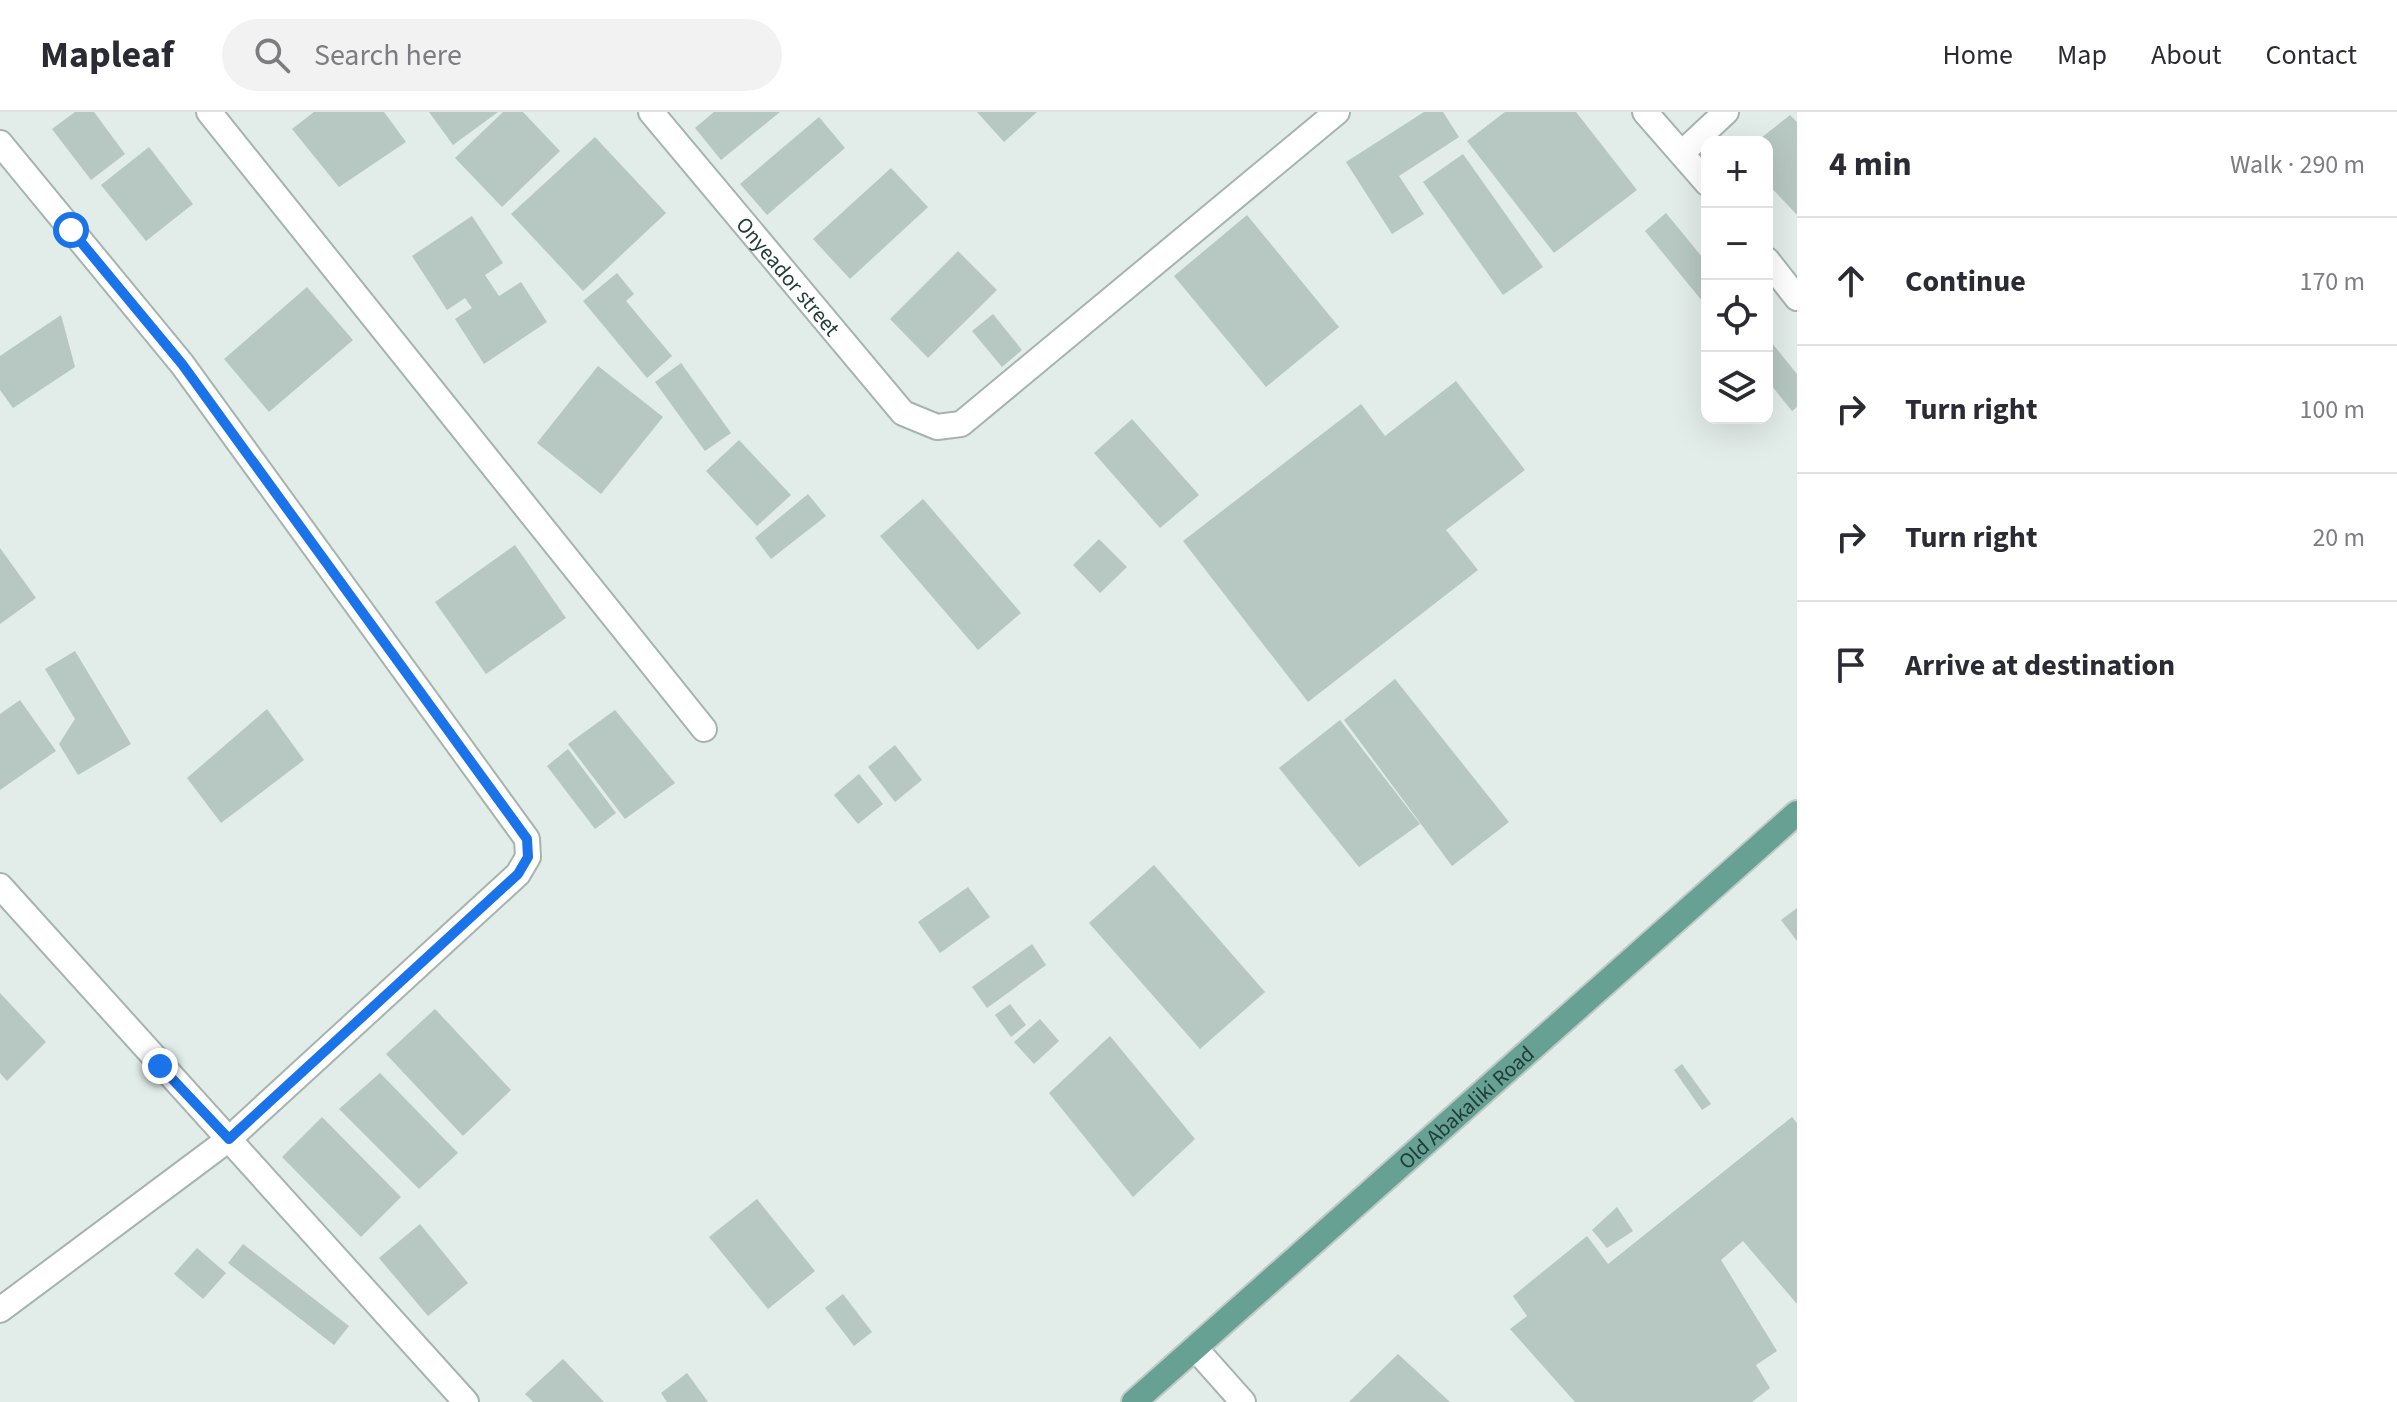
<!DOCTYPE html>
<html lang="en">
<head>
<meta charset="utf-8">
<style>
	body { margin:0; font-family:"Source Sans 3",sans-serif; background:#f2f2f3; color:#2b2b33 }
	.controls { position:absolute; right:24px; top:24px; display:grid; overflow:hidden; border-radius:16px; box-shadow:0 8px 32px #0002 }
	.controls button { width:72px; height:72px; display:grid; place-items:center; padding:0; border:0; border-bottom:2px solid #e1e1e2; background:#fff; color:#2b2b33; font:40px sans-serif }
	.stop { position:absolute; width:24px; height:24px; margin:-18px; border:6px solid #1a73e8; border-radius:50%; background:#fff }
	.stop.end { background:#1a73e8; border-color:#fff; box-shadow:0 2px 8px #0008 }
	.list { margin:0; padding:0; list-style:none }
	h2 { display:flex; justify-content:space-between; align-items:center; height:104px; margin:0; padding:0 32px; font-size:34px }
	h2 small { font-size:26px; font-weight:400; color:#7c7c81 }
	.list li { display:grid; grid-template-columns:52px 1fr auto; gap:24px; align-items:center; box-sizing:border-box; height:128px; padding:0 32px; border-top:2px solid #e1e1e2 }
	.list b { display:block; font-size:30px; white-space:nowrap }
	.list em { font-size:26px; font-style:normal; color:#7c7c81 }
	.icon { flex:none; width:44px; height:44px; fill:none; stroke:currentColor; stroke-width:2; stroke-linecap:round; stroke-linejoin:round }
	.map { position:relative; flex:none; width:1797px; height:1290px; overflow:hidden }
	header { display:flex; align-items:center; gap:48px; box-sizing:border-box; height:112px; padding:0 40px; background:#fff; border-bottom:2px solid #e1e1e2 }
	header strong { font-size:38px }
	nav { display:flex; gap:44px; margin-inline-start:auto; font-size:28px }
	.search { width:560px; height:72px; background:#f2f2f3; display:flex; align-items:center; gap:20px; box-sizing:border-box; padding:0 28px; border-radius:44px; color:#7c7c81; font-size:30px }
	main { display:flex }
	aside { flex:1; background:#fff }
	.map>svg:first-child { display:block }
</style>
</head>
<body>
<header>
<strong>Mapleaf</strong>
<div class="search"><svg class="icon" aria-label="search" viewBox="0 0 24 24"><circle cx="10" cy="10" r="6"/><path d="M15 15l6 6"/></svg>Search here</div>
<nav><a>Home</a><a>Map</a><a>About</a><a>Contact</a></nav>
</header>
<main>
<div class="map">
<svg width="1797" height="1290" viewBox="0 0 1797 1290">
	<rect width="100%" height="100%" fill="#e2ece8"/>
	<g fill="#b7c7c1">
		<path d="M75 0H94L125 42 91 68 52 17Z"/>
		<path d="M314 0H384L406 30 339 75 292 17Z"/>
		<path d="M429 0H498L453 33Z"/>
		<path d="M503 0H523L560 39 502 95 455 46Z"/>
		<path d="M714 0H780L721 48 695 16Z"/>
		<path d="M977 0H1037L1004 30Z"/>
		<path d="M1424 0H1443L1459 25 1399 64 1424 102 1392 122 1346 50Z"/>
		<path d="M1505 0H1576L1637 78 1554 141 1467 29Z"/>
		<path d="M1790 3 1797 10V103L1767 71V30H1756Z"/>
		<path d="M819 5 845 36 767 103 740 72Z"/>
		<path d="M595 25 666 101 583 179 511 102Z"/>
		<path d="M149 35 193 92 146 129 101 73Z"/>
		<path d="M1463 42 1543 155 1503 183 1423 70Z"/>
		<path d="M891 56 928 95 850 167 813 127Z"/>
		<path d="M1666 101 1707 151V195L1645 119Z"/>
		<path d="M1247 103 1339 215 1266 275 1174 164Z"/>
		<path d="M472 104 503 151 485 163 499 184 521 170 547 210 484 252 455 207 472 196 465 186 447 198 412 144Z"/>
		<path d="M958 139 997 178 928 246 890 207Z"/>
		<path d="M617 161 634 182 626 189 672 244 647 266 583 189Z"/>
		<path d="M307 175 353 228 269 300 224 247Z"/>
		<path d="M993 202 1022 238 1002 255 972 219Z"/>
		<path d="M61 203 75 255 13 296 0 278V244Z"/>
		<path d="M1767 225 1797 262V295L1792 299 1767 268Z"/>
		<path d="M681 251 731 321 705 339 655 270Z"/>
		<path d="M598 254 663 305 601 382 537 331Z"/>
		<path d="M1456 269 1525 358 1446 418 1478 458 1308 590 1183 429 1361 292 1385 324Z"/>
		<path d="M1132 307 1199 383 1160 416 1094 341Z"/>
		<path d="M739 328 791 383 757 414 706 359Z"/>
		<path d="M808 382 826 404 771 447 755 426Z"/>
		<path d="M923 387 1021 501 978 538 880 424Z"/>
		<path d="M1099 427 1127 455 1100 481 1073 453Z"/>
		<path d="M515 433 566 506 486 562 435 490Z"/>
		<path d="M0 436 36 486 0 512Z"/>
		<path d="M75 539 131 632 78 663 59 632 75 607 45 557Z"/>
		<path d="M1395 567 1509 710 1452 754 1344 608Z"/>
		<path d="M20 588 56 639 0 678V602Z"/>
		<path d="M267 597 304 648 221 711 187 666Z"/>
		<path d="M615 598 675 671 625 707 568 632Z"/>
		<path d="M1340 608 1420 712 1359 755 1279 656Z"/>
		<path d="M895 633 922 668 895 690 868 655Z"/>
		<path d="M568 637 616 701 595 717 547 654Z"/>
		<path d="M859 662 883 692 858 712 834 683Z"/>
		<path d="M1154 753 1265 880 1200 937 1089 811Z"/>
		<path d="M968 775 990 805 940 841 918 810Z"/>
		<path d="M1797 796V829L1781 808Z"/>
		<path d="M1032 832 1046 853 987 896 972 875Z"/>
		<path d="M0 881 46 930 7 969 0 961Z"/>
		<path d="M1010 892 1026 913 1011 925 995 903Z"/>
		<path d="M435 897 511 978 463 1024 386 942Z"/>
		<path d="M1040 907 1059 929 1034 952 1014 930Z"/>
		<path d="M1110 924 1195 1027 1133 1085 1049 981Z"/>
		<path d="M1682 952 1711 992 1702 998 1674 958Z"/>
		<path d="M380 961 458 1041 419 1077 339 997Z"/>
		<path d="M322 1005 401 1085 361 1125 282 1045Z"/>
		<path d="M1792 1005 1797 1011V1192L1743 1129 1721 1148 1777 1239 1756 1253 1770 1276 1752 1290H1575L1510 1217 1527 1204 1513 1184 1587 1124 1608 1152Z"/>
		<path d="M757 1087 815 1159 768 1197 709 1125Z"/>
		<path d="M1617 1095 1633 1119 1607 1136 1592 1118Z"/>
		<path d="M420 1112 468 1171 428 1204 379 1146Z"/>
		<path d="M243 1132 349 1214 334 1233 228 1151Z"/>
		<path d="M197 1136 226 1161 203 1187 174 1162Z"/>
		<path d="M843 1182 872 1220 854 1234 825 1196Z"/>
		<path d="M1398 1242 1450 1290H1349Z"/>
		<path d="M563 1247 604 1290H533L525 1282Z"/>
		<path d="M687 1261 708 1290H667L661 1281Z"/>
	</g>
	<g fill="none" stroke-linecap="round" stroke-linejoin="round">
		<g stroke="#a5b4af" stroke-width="28">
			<g id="minor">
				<path d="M209 0 704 617"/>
				<path id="s1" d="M651 0 903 301 937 315 961 312 1337 0"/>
				<path d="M1645 0 1707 71"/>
				<path d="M0 31 182 252 527 727 528 745 518 762 229 1027 0 1198"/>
				<path d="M1683 40 1726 0"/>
				<path d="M1767 148 1797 186"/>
				<path d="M0 774 466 1290"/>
				<path d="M1195 1236 1243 1290"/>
			</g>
		</g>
		<g stroke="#c1c9c7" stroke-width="28">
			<g id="major">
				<path id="s2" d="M1134 1290 1797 701"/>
			</g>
		</g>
		<use href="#minor" stroke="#fff" stroke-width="24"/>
		<use href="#major" stroke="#67a194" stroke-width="24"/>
	</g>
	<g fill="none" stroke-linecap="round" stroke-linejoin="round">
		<path stroke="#1a73e8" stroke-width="10" d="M71 118 182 252 527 727 528 745 518 762 229 1027 160 954"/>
	</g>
	<g text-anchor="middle" stroke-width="8" stroke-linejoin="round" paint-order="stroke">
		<g font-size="22" fill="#223d37" stroke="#f2f9f6">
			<text dy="8" stroke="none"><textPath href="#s1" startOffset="214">Onyeador street</textPath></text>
			<text dy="8" stroke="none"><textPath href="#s2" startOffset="444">Old Abakaliki Road</textPath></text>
		</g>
	</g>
</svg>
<div class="controls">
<button>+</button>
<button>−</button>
<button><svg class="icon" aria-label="locate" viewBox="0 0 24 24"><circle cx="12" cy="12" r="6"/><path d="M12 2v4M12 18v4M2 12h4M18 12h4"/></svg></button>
<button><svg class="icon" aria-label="layers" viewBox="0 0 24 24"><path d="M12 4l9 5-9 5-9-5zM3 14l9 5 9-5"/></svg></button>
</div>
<div class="stop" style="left:71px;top:118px"></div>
<div class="stop end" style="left:160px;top:954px"></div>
</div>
<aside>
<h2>4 min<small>Walk · 290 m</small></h2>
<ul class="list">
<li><svg class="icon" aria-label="ahead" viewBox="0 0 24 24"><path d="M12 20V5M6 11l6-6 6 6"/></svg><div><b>Continue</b></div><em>170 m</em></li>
<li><svg class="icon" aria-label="right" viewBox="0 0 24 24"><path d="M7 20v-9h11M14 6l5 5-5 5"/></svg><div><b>Turn right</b></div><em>100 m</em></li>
<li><svg class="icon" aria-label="right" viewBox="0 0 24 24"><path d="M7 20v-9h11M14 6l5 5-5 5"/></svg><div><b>Turn right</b></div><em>20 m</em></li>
<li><svg class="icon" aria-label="arrive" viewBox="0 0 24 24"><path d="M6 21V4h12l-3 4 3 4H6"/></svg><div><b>Arrive at destination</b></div></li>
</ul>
</aside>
</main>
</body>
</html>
